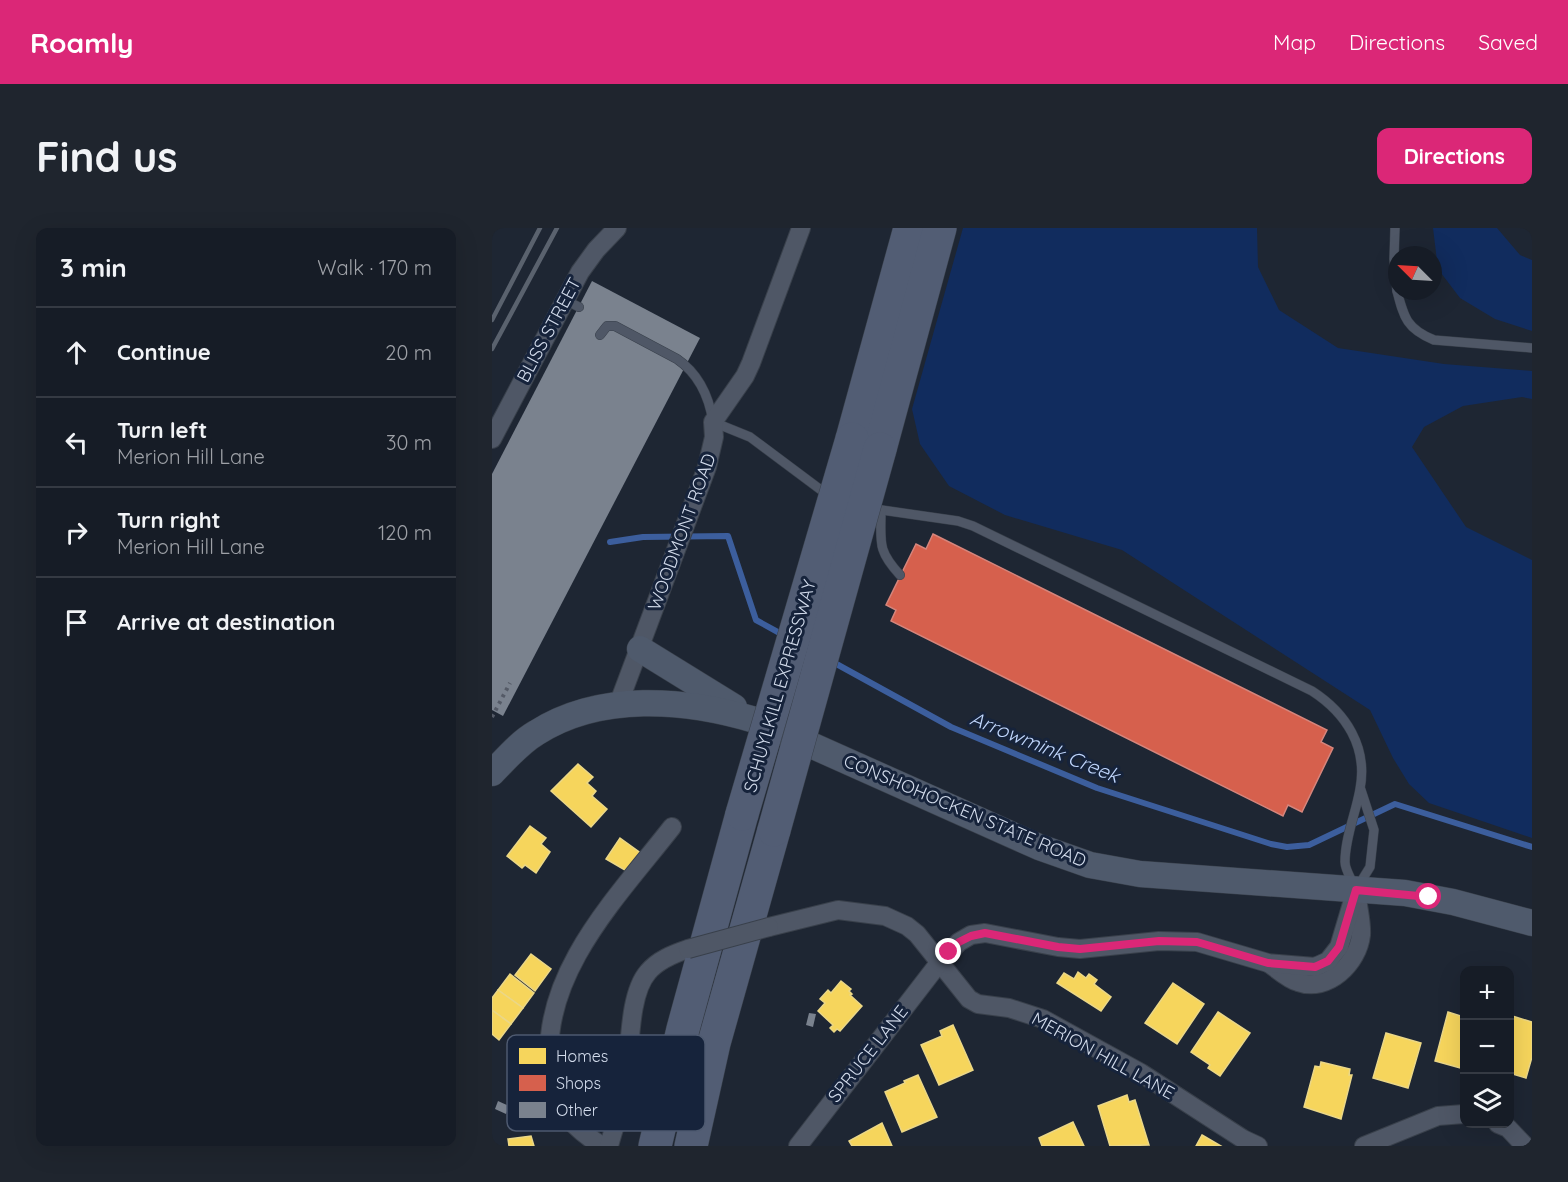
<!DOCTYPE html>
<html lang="en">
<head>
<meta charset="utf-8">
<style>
	body { margin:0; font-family:Quicksand,sans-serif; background:#1f252e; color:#f1f3f6 }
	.controls { position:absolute; right:18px; bottom:18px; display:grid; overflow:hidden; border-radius:12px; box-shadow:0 6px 24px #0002 }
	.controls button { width:54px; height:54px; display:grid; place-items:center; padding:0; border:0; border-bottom:2px solid #353a43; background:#161c26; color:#f1f3f6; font:30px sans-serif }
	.compass { position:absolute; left:896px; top:18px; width:54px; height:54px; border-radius:50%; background:#161c26; box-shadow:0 6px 24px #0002; rotate:294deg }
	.stop { position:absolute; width:18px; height:18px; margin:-14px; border:4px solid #db2777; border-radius:50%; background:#fff }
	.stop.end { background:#db2777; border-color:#fff; box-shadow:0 2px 6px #0008 }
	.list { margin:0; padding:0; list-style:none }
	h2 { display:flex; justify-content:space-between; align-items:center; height:78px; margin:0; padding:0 24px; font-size:26px }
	h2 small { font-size:20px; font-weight:400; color:#9ea1a7 }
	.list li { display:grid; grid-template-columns:39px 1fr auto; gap:18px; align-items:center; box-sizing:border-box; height:90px; padding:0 24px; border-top:2px solid #353a43 }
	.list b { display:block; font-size:22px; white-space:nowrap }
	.list p { margin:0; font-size:20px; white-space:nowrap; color:#9ea1a7 }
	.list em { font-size:20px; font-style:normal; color:#9ea1a7 }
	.icon { flex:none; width:33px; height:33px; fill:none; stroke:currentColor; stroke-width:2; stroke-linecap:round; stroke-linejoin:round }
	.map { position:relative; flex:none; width:1040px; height:918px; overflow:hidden; border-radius:12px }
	header { display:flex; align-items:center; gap:36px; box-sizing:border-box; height:84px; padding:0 30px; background:#db2777; color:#fff }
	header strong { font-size:28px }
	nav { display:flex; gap:33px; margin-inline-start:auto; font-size:21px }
	.intro { display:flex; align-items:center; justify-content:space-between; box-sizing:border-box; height:144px; padding:0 36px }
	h1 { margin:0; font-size:42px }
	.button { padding:15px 27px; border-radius:12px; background:#db2777; color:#fff; font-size:21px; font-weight:700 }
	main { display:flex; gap:36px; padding:0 36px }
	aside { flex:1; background:#161c26; border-radius:12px; box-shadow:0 6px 24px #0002 }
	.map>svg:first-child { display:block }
</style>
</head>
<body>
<header>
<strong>Roamly</strong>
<nav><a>Map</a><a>Directions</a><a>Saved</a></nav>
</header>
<div class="intro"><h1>Find us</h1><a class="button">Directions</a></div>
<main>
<aside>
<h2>3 min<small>Walk · 170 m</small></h2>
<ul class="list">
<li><svg class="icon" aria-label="ahead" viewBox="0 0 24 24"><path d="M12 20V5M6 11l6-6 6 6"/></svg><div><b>Continue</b></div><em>20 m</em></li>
<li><svg class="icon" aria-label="left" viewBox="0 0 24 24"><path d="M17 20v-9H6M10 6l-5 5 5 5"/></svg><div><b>Turn left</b><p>Merion Hill Lane</p></div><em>30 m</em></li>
<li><svg class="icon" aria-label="right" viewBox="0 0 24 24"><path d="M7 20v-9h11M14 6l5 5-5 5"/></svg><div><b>Turn right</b><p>Merion Hill Lane</p></div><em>120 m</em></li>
<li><svg class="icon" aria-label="arrive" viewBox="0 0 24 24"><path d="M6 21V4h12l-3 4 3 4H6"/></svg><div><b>Arrive at destination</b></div></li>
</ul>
</aside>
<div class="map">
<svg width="1040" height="918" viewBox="0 0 1040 918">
	<rect width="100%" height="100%" fill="#1e2633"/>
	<g fill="#112c5e">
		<path d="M471 0H765L766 39 787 82 846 120 952 136 1040 143V171L1030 169 971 178 932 199 920 219 974 299 1040 332V610L937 575 917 556 901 530 878 482 630 322 513 287 457 258 428 216 420 181Z"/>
		<path d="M941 0H1005L1028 27 1040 32V103L1003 91 968 70 946 41Z"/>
	</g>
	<g fill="#f6d55c" stroke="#ebd787" stroke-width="1.5">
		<path d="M86 536 101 549 95 555 104 563 100 568 115 581 99 599 59 563Z"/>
		<path d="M38 598 54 610 49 616 58 624 44 645 33 637 30 640 15 628Z"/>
		<path d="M128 610 150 626 138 645 114 631Z"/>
		<path d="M39 726 59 741 43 763 23 747Z"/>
		<path d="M586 744 594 750 597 746 605 752 602 756 619 769 609 783 565 755 572 745 582 751Z"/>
		<path d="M18 746 42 765 31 780 6 762Z"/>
		<path d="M349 753 359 761 357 763 360 766 358 767 370 778 348 803 345 801 342 804 338 800 341 797 326 783 333 775 328 771 336 762 339 765Z"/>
		<path d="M681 755 712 776 685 816 653 795Z"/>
		<path d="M6 762 31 780 19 796 0 782V770Z"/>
		<path d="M0 782 19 796 7 812 0 806Z"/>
		<path d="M726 784 758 805 728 848 716 840 718 837 699 824Z"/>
		<path d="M956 784 972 789V841L943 833Z"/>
		<path d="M1017 787 1040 794V829L1034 850 1017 845Z"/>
		<path d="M461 797 481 842 447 857 429 817 450 808 448 803Z"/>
		<path d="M894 805 929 815 916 860 881 850Z"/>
		<path d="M829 834 858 841 857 847H860L849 891 812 879 823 838 828 839Z"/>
		<path d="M426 847 445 889 410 904 393 864 413 855 412 853Z"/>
		<path d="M635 867 637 874 643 872 657 917 618 918 606 878Z"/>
		<path d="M581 894 592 918H550L547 910Z"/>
		<path d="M390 895 400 918H360L357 913Z"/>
		<path d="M710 907 729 918H704Z"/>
		<path d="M39 908 42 918H17L16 911Z"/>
	</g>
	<g fill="#d6604d" stroke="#d5857c" stroke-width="1.5">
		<path d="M94 100 172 141 159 167 172 173 111 290 92 297 78 323 84 342 24 458 12 452 0 475V281L13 256 7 236 68 119 80 126Z"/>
		<path d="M441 306 835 502 829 514 841 520 810 584 796 577 791 588 399 393 404 382 394 377 424 316 434 321Z"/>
	</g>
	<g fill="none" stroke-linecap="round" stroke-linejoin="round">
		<g stroke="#3c5e9d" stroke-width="6">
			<path d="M118 314 151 309 236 308 264 392 293 408"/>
			<path d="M339 433 459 499 605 560 779 616 795 619 817 617 903 576 1040 619"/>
		</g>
	</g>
	<g fill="#7a828e">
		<path d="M100 53 208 110 11 488 0 482V246Z"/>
		<path d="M317 785 324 786 321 799 314 797Z"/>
		<path d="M6 873 17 878 14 886 3 881Z"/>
	</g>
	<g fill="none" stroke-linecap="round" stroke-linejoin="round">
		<g stroke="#39404b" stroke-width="10">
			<g id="lane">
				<path d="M903 0 902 31 905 63"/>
				<path d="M905 63C912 90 915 101 942 112L1040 120"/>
				<path d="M73 72 87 79"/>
				<path d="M108 107 115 98H123L185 131C207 146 217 168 221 194L258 209 337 268"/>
				<path d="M376 280 466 293 481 298 820 463C854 485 876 519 868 561 864 585 853 609 853 634 853 642 860 652 863 660"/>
				<path d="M389 282C389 315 385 322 408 347"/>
				<path d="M865 660 878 639 882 602 869 562"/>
			</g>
		</g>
		<g stroke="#39404b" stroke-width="20">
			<g id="street">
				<path d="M0 211 88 44 104 22 125 0"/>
				<path d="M126 477 215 239 222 209 221 194 253 148 259 135 309 0"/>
				<path d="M277 699 346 682 393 688 415 698 425 706 477 771 486 776 517 780 551 791 649 845 751 911 766 918"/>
				<path d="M778 736C786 742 796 751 806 754 836 765 866 735 869 707 870 695 866 681 865 669"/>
				<path d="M1006 896 1016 900 1033 918"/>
				<path d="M110 918C76 897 62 878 58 837 49 745 127 667 180 599"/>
				<path d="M117 918C122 899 129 880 133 860 139 828 135 768 156 744 166 732 181 726 196 721"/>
				<path d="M306 918 447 735 467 714 479 707 493 705 566 719 588 721 667 713 705 714 776 735 823 739 836 733 847 719 864 662"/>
				<path d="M872 918 946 888 972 886"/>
			</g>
		</g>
		<g stroke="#39404b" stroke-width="27">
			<g id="secondary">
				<path d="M148 421 242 479"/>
				<path d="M0 545C14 531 27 515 44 505 108 464 193 471 263 492L547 619 598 637 648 646 913 665 961 674 1040 695"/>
			</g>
		</g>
		<g stroke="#39404b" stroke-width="34">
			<g id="highway">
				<path d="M360 211 418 0"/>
				<path d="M388 221 448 0"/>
				<path d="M163 918 191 801 250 586"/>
				<path d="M199 918 222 815 282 602"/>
			</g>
		</g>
		<path stroke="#545a66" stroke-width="4" stroke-dasharray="3 4.5" stroke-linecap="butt" d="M0 489 18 455"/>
		<use href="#lane" stroke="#4f5766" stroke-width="9"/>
		<use href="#street" stroke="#4f5766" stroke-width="18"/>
		<use href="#secondary" stroke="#4f5a6c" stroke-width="26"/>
		<use href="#highway" stroke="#525d74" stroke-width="33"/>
		<g stroke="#5a626e" stroke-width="4.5">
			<path d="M0 92 48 0"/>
			<path d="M0 121 65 0"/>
		</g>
		<g stroke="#39404b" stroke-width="20" stroke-linecap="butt">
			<path id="street-bridge" d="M196 721 277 699"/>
		</g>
		<g stroke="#39404b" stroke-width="34" stroke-linecap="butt">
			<g id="highway-bridge">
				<path d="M250 586 360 211"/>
				<path d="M282 602 388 221"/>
			</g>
		</g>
		<use href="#street-bridge" stroke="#4f5766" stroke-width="18"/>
		<use href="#highway-bridge" stroke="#525d74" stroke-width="33"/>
	</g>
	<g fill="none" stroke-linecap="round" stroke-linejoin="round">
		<path stroke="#db2777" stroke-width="8" d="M457 724 467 714 479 708 493 705 566 719 588 721 667 713 705 714 776 735 823 739 836 733 847 719 864 662 937 669"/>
	</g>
	<g text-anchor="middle" stroke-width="6" stroke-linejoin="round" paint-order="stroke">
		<g font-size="18" fill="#d2dbeb" stroke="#16233b">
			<text transform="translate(57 102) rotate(-62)" y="6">BLISS STREET</text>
			<text transform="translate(190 304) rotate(-70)" y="6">WOODMONT ROAD</text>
			<text transform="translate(288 458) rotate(-74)" y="6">SCHUYLKILL EXPRESSWAY</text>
			<text transform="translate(473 583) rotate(23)" y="6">CONSHOHOCKEN STATE ROAD</text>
			<text transform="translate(376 826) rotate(-52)" y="6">SPRUCE LANE</text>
			<text transform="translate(611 828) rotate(29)" y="6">MERION HILL LANE</text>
		</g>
		<g font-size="20" font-style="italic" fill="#c0d6fc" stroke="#16233b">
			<text transform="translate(553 519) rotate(22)" y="7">Arrowmink Creek</text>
		</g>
	</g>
	<rect x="15" y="807" width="198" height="96" rx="9" fill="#16233b" stroke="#4e5a70" stroke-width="1.5"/>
	<rect x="27" y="820" width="27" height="16" fill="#f6d55c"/>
	<rect x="27" y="847" width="27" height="16" fill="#d6604d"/>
	<rect x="27" y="874" width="27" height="16" fill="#7a828e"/>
	<g font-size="16" fill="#d2dbeb">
		<text x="64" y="834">Homes</text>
		<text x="64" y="861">Shops</text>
		<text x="64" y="888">Other</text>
	</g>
</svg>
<div class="controls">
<button>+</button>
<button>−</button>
<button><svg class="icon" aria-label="layers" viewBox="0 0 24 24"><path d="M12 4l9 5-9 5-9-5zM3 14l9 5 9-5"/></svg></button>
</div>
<svg class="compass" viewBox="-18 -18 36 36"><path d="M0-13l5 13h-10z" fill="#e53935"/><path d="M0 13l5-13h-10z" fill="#9ea1a7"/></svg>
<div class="stop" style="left:937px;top:669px"></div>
<div class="stop end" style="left:457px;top:724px"></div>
</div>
</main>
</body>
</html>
